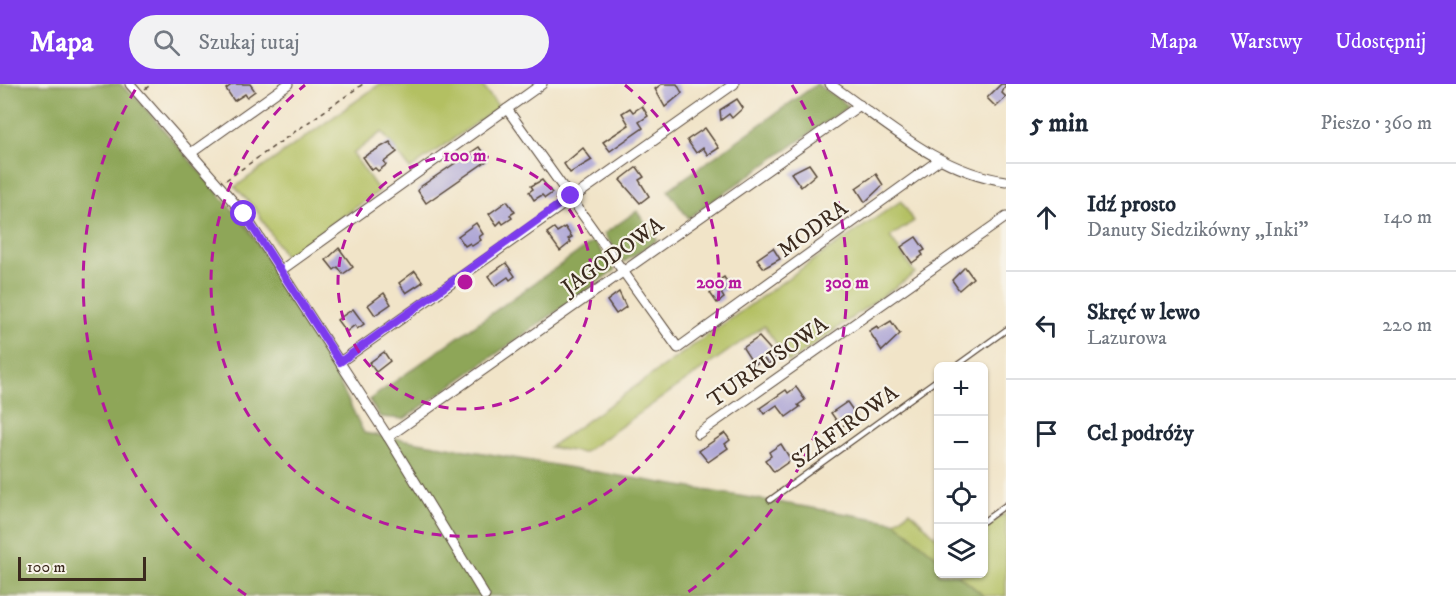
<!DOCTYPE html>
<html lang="pl">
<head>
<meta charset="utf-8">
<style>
	body { margin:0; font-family:"IM FELL DW Pica",serif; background:#f2f2f3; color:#1f2937 }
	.controls { position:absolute; right:18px; bottom:18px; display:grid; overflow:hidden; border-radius:9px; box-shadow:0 2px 4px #0004 }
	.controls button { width:54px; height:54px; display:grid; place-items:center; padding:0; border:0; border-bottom:2px solid #e0e1e3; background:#fff; color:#1f2937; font:30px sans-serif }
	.scale { position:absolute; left:18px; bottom:15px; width:128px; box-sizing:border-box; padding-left:6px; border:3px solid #3b2a1e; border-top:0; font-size:16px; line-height:21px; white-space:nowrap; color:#3b2a1e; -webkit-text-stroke:4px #f7f3e8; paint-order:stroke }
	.stop { position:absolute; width:18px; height:18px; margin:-14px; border:4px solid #7c3aed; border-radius:50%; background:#fff }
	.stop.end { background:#7c3aed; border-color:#fff; box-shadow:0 2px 6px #0008 }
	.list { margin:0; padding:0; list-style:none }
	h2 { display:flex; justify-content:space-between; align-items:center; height:78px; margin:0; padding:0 24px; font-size:26px }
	h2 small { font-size:20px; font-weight:400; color:#747a83 }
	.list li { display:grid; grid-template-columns:39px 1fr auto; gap:18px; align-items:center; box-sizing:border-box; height:108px; padding:0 24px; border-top:2px solid #e0e1e3 }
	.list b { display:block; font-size:22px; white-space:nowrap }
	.list p { margin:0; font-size:20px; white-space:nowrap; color:#747a83 }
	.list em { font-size:20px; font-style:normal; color:#747a83 }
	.icon { flex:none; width:33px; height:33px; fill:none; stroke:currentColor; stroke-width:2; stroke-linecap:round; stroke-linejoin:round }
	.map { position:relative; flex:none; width:1006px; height:512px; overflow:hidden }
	header { display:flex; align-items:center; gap:36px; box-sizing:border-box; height:84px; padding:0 30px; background:#7c3aed; color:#fff }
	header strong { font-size:28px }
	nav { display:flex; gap:33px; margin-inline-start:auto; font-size:21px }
	.search { width:420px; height:54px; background:#f2f2f3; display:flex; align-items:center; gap:15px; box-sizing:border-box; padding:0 21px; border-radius:33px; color:#747a83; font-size:22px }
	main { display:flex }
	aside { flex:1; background:#fff }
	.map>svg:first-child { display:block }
</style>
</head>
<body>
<header>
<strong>Mapa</strong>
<div class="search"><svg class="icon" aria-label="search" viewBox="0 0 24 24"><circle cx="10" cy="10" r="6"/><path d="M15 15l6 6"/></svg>Szukaj tutaj</div>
<nav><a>Mapa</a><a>Warstwy</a><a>Udostępnij</a></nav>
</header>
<main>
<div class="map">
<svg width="1006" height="512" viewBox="0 0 1006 512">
	<rect width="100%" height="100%" fill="#f7f3e8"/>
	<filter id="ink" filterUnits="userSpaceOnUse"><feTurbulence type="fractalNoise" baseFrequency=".0167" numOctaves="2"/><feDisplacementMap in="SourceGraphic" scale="12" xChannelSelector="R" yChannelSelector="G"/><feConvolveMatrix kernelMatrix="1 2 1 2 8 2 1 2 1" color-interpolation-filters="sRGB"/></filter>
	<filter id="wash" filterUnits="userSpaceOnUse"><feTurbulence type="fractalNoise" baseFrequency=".008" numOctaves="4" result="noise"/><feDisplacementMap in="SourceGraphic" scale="24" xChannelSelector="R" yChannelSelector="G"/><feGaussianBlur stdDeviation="1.35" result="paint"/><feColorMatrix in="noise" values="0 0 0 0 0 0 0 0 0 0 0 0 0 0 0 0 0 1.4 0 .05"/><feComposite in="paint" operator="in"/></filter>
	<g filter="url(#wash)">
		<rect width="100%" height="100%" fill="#f1e4c8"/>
		<g fill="#b3c062" stroke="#777540" stroke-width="1.5">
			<path d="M380 0H481L499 23 410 85 382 48 353 70 379 107 285 173 255 124 235 103Z"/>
			<path d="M901 117 914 137 890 153 915 189 789 278 764 242 583 369 550 363 815 175Z"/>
			<path d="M910 427 938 455V474L895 438Z"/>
			<path d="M1006 429V512H984L957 490H984V444Z"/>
		</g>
		<g fill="#8ea658" stroke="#64683b" stroke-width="1.5">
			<path d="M0 0H120L140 18 248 144 327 273 364 349 895 438 938 474V490H957L984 512H0Z"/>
			<path d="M817 0 849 22 688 134 668 106Z"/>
			<path d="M637 127 657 156 624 178 604 150Z"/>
			<path d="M594 157 615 186 404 335 380 333 369 316Z"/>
		</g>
		<g id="blocks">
			<g fill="#afa7d6">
				<path d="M233 0H250L255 7 247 13 245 10 234 17 226 5Z"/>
				<path d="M662 0H677L682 9 665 23 655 5Z"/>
				<path d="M1001 0H1006L1002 9 1006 13 996 23 987 14Z"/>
				<path d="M737 15 743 24 732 34 729 30 721 36 720 26Z"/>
				<path d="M642 22 648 32 639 38 643 44 610 67 603 58 629 41 622 29 630 24 633 28Z"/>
				<path d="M705 44 719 64 708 71 703 64 696 69 687 56Z"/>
				<path d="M390 58 397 68 384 78 386 81 378 87 375 84 372 86 363 73Z"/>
				<path d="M479 63 488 76 426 119 418 107 420 103Z"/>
				<path d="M583 64 592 76 570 89 564 80Z"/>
				<path d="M809 80 816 90 801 103 791 89Z"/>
				<path d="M637 83 644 93 639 96 649 112 640 119 620 96Z"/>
				<path d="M876 90 883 101 865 118 856 104Z"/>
				<path d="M542 96 552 109 545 114 542 111 534 116 529 108 533 105 531 102Z"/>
				<path d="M507 117 515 128 510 131 512 134 503 140 501 137 497 141 489 130Z"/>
				<path d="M476 139 483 150 479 153 481 156 472 162 470 159 465 162 458 152Z"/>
				<path d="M565 143 572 153 568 155 571 158 560 167 547 149 554 144 557 148Z"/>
				<path d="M916 153 925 166 921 168 923 171 912 179 901 163Z"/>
				<path d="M339 164 353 183 343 190 338 183 334 186 326 176Z"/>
				<path d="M773 164 780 175 764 184 757 175Z"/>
				<path d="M506 179 515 192 510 196 508 193 495 202 488 192Z"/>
				<path d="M965 183 973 194 959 206 952 196Z"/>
				<path d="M415 187 423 198 406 209 399 199Z"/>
				<path d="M724 193 730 203 721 209 724 214 717 219 710 209 713 207 710 202Z"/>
				<path d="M619 208 626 223 616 230 607 217Z"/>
				<path d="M384 209 391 220 375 231 368 221Z"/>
				<path d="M353 225 364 240 357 245 355 241 346 248 337 236Z"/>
				<path d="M891 237 900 250 882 267 869 247 877 242 878 245Z"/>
				<path d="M759 253 777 273 768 280 764 275 754 281 743 264Z"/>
				<path d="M384 268 390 277 376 288 369 279Z"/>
				<path d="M796 303 805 316 798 321 800 323 786 333 777 321 764 330 760 324 786 306 788 309Z"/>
				<path d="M847 318 857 332 841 343 831 329Z"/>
				<path d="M725 349 730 356 725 360 728 364 708 378 699 367Z"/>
				<path d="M781 360 791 376 774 388 765 376 771 372 769 368Z"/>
			</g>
		</g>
	</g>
	<g filter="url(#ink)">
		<use href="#blocks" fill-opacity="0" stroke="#564638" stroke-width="1.5"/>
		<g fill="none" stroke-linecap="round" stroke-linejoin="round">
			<g stroke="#564638" stroke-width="7">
				<g id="service">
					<path d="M956 282 1006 246"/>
					<path d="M770 416 938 295"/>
					<path d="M984 437 1006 421"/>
				</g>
			</g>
			<g stroke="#564638" stroke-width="11">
				<g id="minor">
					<path d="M130 0 244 130 388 353 485 512"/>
					<path d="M830 0C885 38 938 88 1006 97"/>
					<path d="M507 25 678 264 939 76"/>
					<path d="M191 69 288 0"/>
					<path d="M280 187 542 0"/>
					<path d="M340 278 734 0"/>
					<path d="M698 350 1006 133"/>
					<path d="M388 353 860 21"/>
				</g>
			</g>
			<g stroke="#564638" stroke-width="1.5" stroke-dasharray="4.5 4.5" stroke-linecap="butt">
				<path d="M145 5 152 0"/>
				<path d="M226 96 363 0"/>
			</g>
			<use href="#service" stroke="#fff" stroke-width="4.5"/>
			<use href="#minor" stroke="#fff" stroke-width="9"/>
		</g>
	</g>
	<g fill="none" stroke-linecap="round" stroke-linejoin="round" filter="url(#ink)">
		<path stroke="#7c3aed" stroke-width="8" d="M244 130 340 278 571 112"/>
	</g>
	<g fill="none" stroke="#b5179e" stroke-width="3" stroke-dasharray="10 8">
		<circle cx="465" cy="198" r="127"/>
		<path d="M625 1A254 254 0 1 1 305 1"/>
		<path d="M246 511A382 382 0 0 1 138 1M792 1A382 382 0 0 1 684 511"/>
	</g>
	<g text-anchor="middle" stroke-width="4.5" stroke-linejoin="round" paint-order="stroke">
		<g font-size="22" fill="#3b2a1e" stroke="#f7f3e8">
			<text transform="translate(812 144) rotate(-36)" y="8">MODRA</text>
			<text transform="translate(612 171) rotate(-35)" y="8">JAGODOWA</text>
			<text transform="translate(767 277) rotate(-35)" y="8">TURKUSOWA</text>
			<text transform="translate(844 342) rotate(-36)" y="8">SZAFIROWA</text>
		</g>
	</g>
	<circle cx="465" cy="198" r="9" fill="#b5179e" stroke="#f7f3e8" stroke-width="3"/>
	<g font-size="18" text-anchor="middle" font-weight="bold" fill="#b5179e" stroke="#f7f3e8" stroke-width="4.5" stroke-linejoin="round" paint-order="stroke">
		<text x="465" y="77">100 m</text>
		<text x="719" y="204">200 m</text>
		<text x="847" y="204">300 m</text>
	</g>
</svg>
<div class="controls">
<button>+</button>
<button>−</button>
<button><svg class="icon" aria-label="locate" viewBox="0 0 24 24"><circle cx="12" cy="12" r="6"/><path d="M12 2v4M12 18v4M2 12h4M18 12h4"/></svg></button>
<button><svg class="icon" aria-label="layers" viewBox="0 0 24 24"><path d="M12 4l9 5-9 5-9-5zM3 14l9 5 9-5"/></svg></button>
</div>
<div class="scale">100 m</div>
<div class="stop" style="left:244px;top:130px"></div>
<div class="stop end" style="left:571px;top:112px"></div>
</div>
<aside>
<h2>5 min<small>Pieszo · 360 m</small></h2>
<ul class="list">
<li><svg class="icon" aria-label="ahead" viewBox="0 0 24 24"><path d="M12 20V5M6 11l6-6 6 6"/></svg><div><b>Idź prosto</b><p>Danuty Siedzikówny „Inki”</p></div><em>140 m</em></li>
<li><svg class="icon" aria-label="left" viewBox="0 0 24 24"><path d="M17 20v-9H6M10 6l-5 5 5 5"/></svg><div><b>Skręć w lewo</b><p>Lazurowa</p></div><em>220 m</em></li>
<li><svg class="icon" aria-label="arrive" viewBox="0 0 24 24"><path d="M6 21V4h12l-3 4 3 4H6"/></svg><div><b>Cel podróży</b></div></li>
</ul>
</aside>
</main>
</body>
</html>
